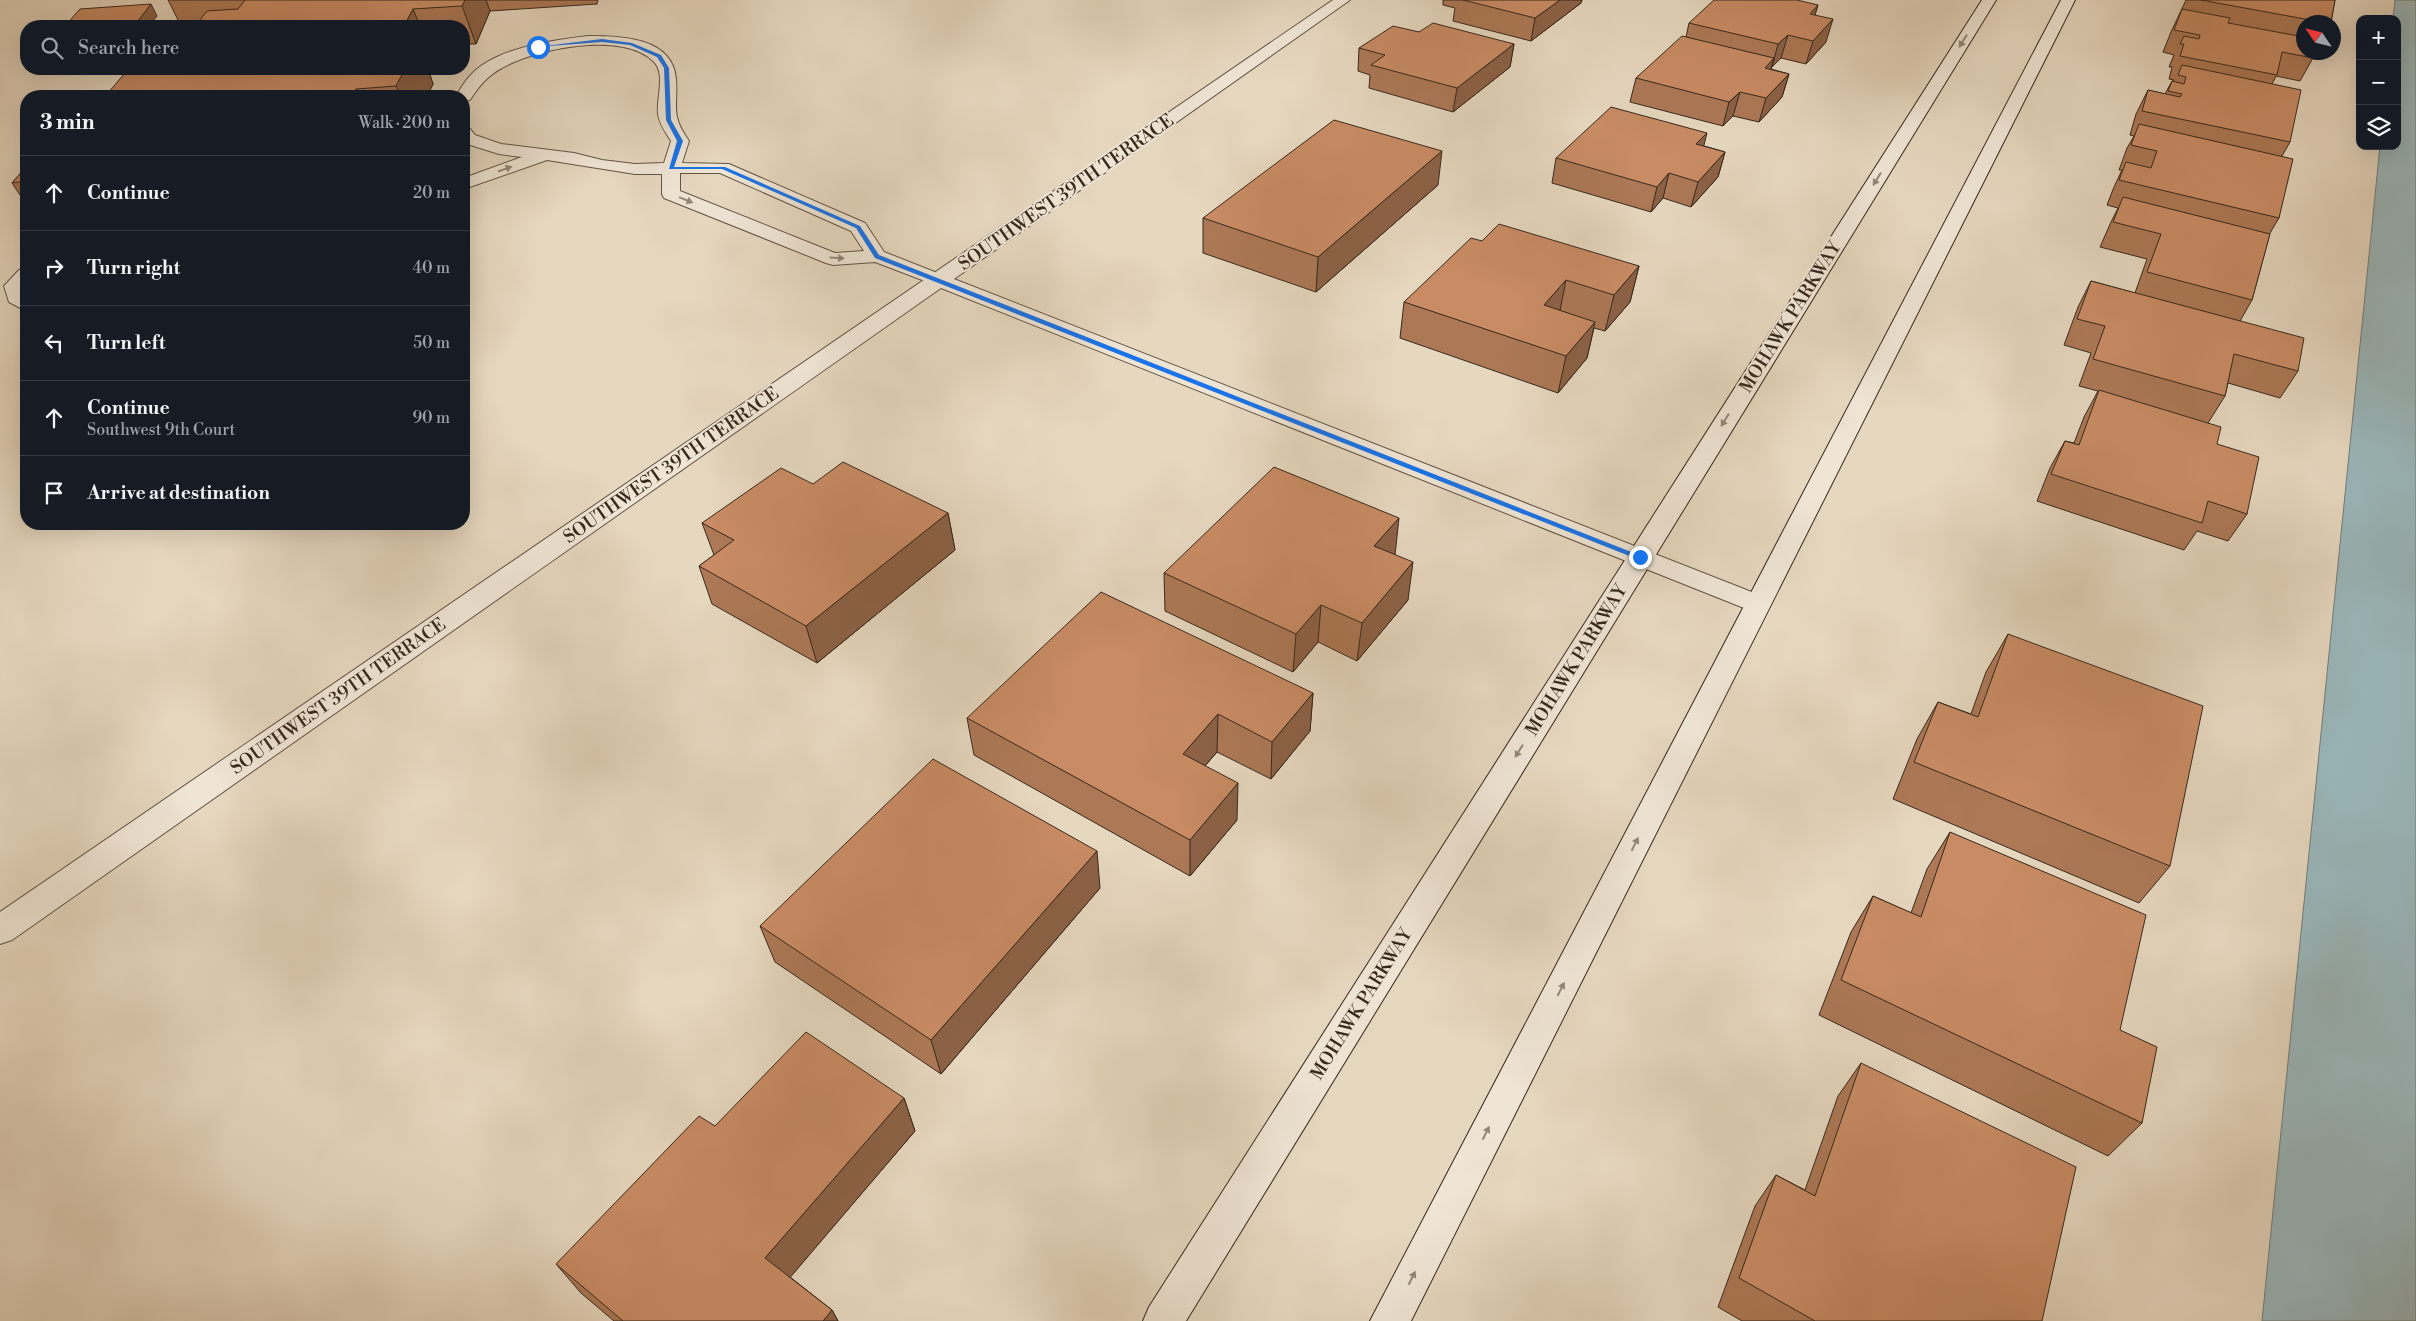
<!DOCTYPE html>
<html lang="en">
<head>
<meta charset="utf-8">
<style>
	body { margin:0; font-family:"Libre Bodoni",serif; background:#242831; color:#f1f3f6 }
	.controls { position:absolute; right:15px; top:15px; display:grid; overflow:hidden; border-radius:10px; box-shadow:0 5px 20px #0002 }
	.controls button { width:45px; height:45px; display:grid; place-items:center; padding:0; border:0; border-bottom:1px solid #363941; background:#171b24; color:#f1f3f6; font:25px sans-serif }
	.compass { position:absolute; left:2296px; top:15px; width:45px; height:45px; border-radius:50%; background:#171b24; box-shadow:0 5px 20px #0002; rotate:305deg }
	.stop { position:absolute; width:15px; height:15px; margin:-11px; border:4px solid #1a73e8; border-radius:50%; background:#fff }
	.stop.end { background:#1a73e8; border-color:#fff; box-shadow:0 1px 5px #0008 }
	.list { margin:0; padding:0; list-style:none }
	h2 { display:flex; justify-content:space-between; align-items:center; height:65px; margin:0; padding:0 20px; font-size:21px }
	h2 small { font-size:16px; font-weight:400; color:#9ea1a6 }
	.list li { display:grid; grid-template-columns:32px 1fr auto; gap:15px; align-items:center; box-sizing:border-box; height:75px; padding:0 20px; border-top:1px solid #363941 }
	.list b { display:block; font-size:19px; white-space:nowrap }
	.list p { margin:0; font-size:16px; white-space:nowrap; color:#9ea1a6 }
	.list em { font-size:16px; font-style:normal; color:#9ea1a6 }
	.icon { flex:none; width:28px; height:28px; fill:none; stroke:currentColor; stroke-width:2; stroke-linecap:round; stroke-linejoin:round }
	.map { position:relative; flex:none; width:2416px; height:1321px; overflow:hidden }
	.search { position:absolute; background:#171b24; box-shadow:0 5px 20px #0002; left:20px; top:20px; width:450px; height:55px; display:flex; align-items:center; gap:12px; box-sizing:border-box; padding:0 18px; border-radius:20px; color:#9ea1a6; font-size:19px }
	.panel { position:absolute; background:#171b24; box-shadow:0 5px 20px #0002; left:20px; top:90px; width:450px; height:440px; border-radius:20px }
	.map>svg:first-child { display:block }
</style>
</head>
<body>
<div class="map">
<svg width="2416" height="1321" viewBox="0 0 2416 1321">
	<rect width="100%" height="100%" fill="#e6d7bf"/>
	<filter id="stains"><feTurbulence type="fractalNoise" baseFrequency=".004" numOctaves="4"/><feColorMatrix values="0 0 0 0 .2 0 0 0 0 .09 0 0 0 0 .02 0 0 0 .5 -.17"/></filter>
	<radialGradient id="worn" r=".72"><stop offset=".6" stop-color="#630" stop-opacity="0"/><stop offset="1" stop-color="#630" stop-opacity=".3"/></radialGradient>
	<path fill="#9ab7bb" stroke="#727e7b" d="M2395 0H2416V1321H2262L2380 146H2397V19H2393Z"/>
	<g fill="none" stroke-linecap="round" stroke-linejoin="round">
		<g stroke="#635445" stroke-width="2">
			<g id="lane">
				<path d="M588 36C620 36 673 37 676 79 678 108 670 114 689 141L682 163 729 164 865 223 884 252 945 276 948 280 945 284 938 286 875 262 833 265 826 263 664 198 662 194V174H635L547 160 464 189V178L522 157 499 154 464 143V128L470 129 475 135 501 144 574 153 602 160 635 164 664 163 671 141C666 133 659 124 658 114 656 99 666 74 654 62 624 30 535 49 502 68 487 76 479 86 470 100L464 101V96H456C460 90 464 82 469 77 493 48 553 40 588 36ZM680 173H720L851 231 864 251 835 253 680 191Z"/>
				<path d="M26 268V311L9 302 4 286 19 270Z"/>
			</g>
		</g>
		<g stroke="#635445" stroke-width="2">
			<path id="street" d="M1333 0H1350L954 279 1767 598 1771 604 1767 610 1758 613 1749 610 941 288 12 940 0 944V912Z"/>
		</g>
		<g stroke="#37291c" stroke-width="2">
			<g id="secondary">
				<path d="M1982 0H1996L1186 1321H1143L1149 1307Z"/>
				<path d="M2061 0H2075L1411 1321H1370Z"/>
			</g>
		</g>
		<use href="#lane" fill="#efe5d5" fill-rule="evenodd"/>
		<use href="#street" fill="#efe5d5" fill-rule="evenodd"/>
		<use href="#secondary" fill="#efe5d5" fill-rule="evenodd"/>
	</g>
	<g fill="#ac7856" stroke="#37291c">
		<path d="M168 0H598L597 4 490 11 476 44H464V26H195L196 24 181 26Z"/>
		<path d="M1443 0H1582L1581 3 1531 41 1453 21 1455 8 1443 5Z"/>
		<path d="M2186 0H2335L2331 22H2304V52L2313 58 2300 81 2276 76 2272 84 2290 142 2282 156 2279 218 2270 233 2252 300 2240 321 2298 371 2280 398 2228 383 2225 396 2208 423 2247 514 2228 541 2197 531 2184 550 2037 501 2050 468 2065 441 2074 443 2084 417 2098 391 2079 386 2091 353 2064 345 2078 307 2091 281 2135 293 2147 259 2100 247 2111 222 2118 208 2107 205 2114 187 2122 170H2119L2127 148 2134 136 2130 135 2136 114 2148 90 2165 94 2172 81H2173L2174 80 2169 79 2172 67H2169L2174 55 2163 52 2171 32Z"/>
		<path d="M1818 5 1815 15 1826 42 1806 64 1781 58 1772 67 1771 69 1789 74 1782 97 1759 122 1733 116 1723 126 1630 102 1636 78 1686 37 1689 23Z"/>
		<path d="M1419 32 1514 44 1510 67 1453 112 1369 88 1370 75 1358 71 1359 48Z"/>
		<path d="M160 69H428L433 84 427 96H88L108 93 159 71Z"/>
		<path d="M1704 146 1725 152 1718 177 1691 207 1663 198 1651 212 1552 183 1556 158Z"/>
		<path d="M26 167V204L12 183Z"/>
		<path d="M1438 185 1316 292 1203 253V218Z"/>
		<path d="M1482 241 1639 266 1630 302 1605 331 1594 328 1587 358 1558 393 1400 338 1404 302Z"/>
		<path d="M813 484 948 513 955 550 817 663 712 604 699 566 714 555 702 523Z"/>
		<path d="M1395 555 1408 600 1357 661 1318 642 1293 672 1165 611 1164 573Z"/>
		<path d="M2008 634 2170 866 2139 903 1893 799 1917 739 1938 702 1971 714 1986 672Z"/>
		<path d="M1313 693 1310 731 1271 779 1217 752 1205 766 1237 820 1190 876 974 755 967 718Z"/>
		<path d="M1950 832 2120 1030 2142 1123 2108 1156 1819 1015 1851 932 1873 896 1911 913 1927 869Z"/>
		<path d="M1100 888 941 1074 775 962 760 926Z"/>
		<path d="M1861 1063 2042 1321H1742L1718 1307 1755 1206 1776 1175 1805 1190 1838 1096Z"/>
		<path d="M904 1098 915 1131 790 1277 832 1310 838 1321H614L581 1293 556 1264 715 1126Z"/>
	</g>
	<g fill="#8c6146" stroke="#37291c">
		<path d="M465 0H486L490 11 476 44 462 6Z"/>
		<path d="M1560 0H1582L1581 3 1531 41 1535 18Z"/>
		<path d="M151 4 157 16 149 26H134Z"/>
		<path d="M1818 5 1811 27 1810 14Z"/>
		<path d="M413 9 420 26H404Z"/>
		<path d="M1833 19 1826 42 1806 64 1813 41Z"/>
		<path d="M1788 35 1781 58 1772 67 1778 44Z"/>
		<path d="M1514 44 1510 67 1453 112 1457 88Z"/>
		<path d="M1774 58 1768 81 1765 68Z"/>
		<path d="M402 69H428L433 84 427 96H400L396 86Z"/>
		<path d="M1789 74 1782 97 1759 122 1766 98Z"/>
		<path d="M356 89 359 96H352Z"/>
		<path d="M1740 92 1733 116 1723 126 1729 102Z"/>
		<path d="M1707 133 1701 157 1696 144Z"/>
		<path d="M1442 151 1438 185 1316 292 1318 257Z"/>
		<path d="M1725 152 1718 177 1691 207 1698 182Z"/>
		<path d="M1669 173 1663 198 1651 212 1657 187Z"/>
		<path d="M1639 266 1630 302 1605 331 1614 295Z"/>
		<path d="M1566 280 1559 316 1544 305Z"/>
		<path d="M1595 322 1587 358 1558 393 1566 356Z"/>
		<path d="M948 513 955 550 817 663 806 626Z"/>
		<path d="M1399 518 1395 555 1374 546Z"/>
		<path d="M1413 562 1408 600 1357 661 1362 623Z"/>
		<path d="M1321 605 1318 642 1293 672 1296 634Z"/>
		<path d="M1313 693 1310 731 1271 779 1272 742Z"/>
		<path d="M1218 714 1217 752 1183 791V754Z"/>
		<path d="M1238 783 1237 820 1190 876V840Z"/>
		<path d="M1097 851 1100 888 941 1074 931 1040Z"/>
		<path d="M904 1098 915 1131 782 1287 765 1258Z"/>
		<path d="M832 1310 838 1321H823Z"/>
	</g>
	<g fill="#c88b64" stroke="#37291c">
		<path d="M245 0H465L462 6 413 9 404 26H195L207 11 238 9Z"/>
		<path d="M1463 0H1560L1535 18Z"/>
		<path d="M1714 0H1797L1818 5 1810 14 1833 19 1813 41 1788 35 1778 44 1689 23Z"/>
		<path d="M2201 0H2335L2331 22H2321Z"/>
		<path d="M151 4 134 26H65L80 9Z"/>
		<path d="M2182 9 2230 18 2228 23 2304 37V52H2315L2313 58 2282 52 2277 75 2180 56 2184 44H2180L2184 36 2199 39 2200 35 2174 30Z"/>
		<path d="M1433 23 1514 44 1457 88 1371 65 1385 55 1359 48 1393 26 1419 32Z"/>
		<path d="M1682 36 1774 58 1765 68 1789 74 1766 98 1740 92 1729 102 1636 78Z"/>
		<path d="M2182 65 2301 90 2290 142 2142 111 2148 90 2180 97 2182 94 2168 91 2172 81 2184 84 2186 77 2178 75Z"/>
		<path d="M160 69H405L396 86 356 89 352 96H88L90 94 108 93 125 73 159 71Z"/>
		<path d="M1611 107 1707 133 1696 144 1725 152 1698 182 1669 173 1657 187 1556 158Z"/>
		<path d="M1334 120 1442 151 1318 257 1203 218Z"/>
		<path d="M2139 124 2293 159 2279 218 2119 180 2126 162 2151 168 2157 151 2131 145Z"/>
		<path d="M26 167V181L12 183Z"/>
		<path d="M2123 197 2270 234 2252 300 2147 272 2161 234 2113 222Z"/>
		<path d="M1499 224 1639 266 1614 295 1566 280 1544 305 1595 322 1566 356 1404 302 1471 238 1482 241Z"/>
		<path d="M2091 281 2304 338 2298 371 2234 354 2225 396 2093 359 2105 326 2077 319Z"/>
		<path d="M2099 390 2221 427 2217 444 2259 457 2247 514 2208 501 2202 523 2051 474 2065 441 2079 445Z"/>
		<path d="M843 462 948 513 806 626 699 566 734 540 702 523 781 468 813 484Z"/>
		<path d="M1274 467 1399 518 1374 546 1413 562 1362 623 1321 605 1296 634 1164 573Z"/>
		<path d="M1101 592 1313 693 1272 742 1218 714 1183 754 1238 783 1190 840 967 718Z"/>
		<path d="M2008 634 2203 706 2170 866 1914 762 1938 702 1978 717Z"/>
		<path d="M933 759 1097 851 931 1040 760 926Z"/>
		<path d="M1950 832 2146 915 2120 1030 2157 1047 2142 1123 1841 980 1873 896 1921 917Z"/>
		<path d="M806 1032 904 1098 765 1258 832 1310 823 1321H623L556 1264 699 1116 715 1126Z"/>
		<path d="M1861 1063 2076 1167 2042 1321H1815L1739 1278 1776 1175 1815 1196Z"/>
	</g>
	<defs><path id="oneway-solid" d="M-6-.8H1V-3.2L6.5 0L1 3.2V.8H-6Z" transform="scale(1.25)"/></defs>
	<g fill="#938778">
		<use href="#oneway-solid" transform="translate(1963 41) rotate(122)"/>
		<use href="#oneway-solid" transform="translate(505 169) rotate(-19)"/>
		<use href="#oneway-solid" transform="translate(1877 179) rotate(122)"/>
		<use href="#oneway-solid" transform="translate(686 200) rotate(22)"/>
		<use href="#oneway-solid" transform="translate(837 258) rotate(4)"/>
		<use href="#oneway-solid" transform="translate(1725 420) rotate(122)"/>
		<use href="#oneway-solid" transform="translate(1519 751) rotate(122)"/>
		<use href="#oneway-solid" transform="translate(1635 844) rotate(-63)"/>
		<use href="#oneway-solid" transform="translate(1561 989) rotate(-63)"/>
		<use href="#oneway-solid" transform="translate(1486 1133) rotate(-63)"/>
		<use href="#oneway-solid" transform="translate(1412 1278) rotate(-63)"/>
	</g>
	<path fill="#1a73e8" d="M602 39 632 43 661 55 669 68 671 120 683 141 674 167H725L860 226 879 255 1644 557 1637 559 875 258 856 228 722 169H669L677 141 666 120 664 68 657 57 630 45 602 42 536 47Z"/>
	<g text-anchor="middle" stroke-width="4" stroke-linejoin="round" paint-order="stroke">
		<g font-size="18" fill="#37291c" stroke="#efe5d5">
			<text transform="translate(1066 192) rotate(-35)" y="6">SOUTHWEST 39TH TERRACE</text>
			<text transform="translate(1790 317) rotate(-58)" y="6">MOHAWK PARKWAY</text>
			<text transform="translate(671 465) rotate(-35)" y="6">SOUTHWEST 39TH TERRACE</text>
			<text transform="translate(1576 660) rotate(-58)" y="6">MOHAWK PARKWAY</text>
			<text transform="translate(338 696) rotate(-35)" y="6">SOUTHWEST 39TH TERRACE</text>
			<text transform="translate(1361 1004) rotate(-58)" y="6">MOHAWK PARKWAY</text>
		</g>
	</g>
	<rect width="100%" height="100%" filter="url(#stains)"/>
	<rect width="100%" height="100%" fill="url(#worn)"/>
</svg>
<div class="controls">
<button>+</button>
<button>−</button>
<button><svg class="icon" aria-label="layers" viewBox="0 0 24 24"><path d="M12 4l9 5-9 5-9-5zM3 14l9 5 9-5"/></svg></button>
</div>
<svg class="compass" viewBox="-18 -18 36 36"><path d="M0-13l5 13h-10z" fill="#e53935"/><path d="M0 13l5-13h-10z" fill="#9ea1a6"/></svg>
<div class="stop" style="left:538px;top:47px"></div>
<div class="stop end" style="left:1640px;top:557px"></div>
<div class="search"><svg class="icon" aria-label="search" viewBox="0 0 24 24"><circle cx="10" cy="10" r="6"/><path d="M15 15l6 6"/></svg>Search here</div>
<section class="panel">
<h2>3 min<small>Walk · 200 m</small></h2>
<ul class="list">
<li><svg class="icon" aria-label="ahead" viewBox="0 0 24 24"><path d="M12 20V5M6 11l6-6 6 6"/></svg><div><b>Continue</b></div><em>20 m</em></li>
<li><svg class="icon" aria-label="right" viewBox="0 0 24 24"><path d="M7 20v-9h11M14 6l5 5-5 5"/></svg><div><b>Turn right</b></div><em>40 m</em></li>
<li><svg class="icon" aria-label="left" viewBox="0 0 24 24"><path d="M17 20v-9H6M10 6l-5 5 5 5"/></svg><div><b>Turn left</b></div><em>50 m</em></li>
<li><svg class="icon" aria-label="ahead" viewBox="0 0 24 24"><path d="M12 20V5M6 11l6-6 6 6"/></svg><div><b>Continue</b><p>Southwest 9th Court</p></div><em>90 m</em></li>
<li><svg class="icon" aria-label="arrive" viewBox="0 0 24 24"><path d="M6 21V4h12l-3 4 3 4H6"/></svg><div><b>Arrive at destination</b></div></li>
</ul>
</section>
</div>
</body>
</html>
